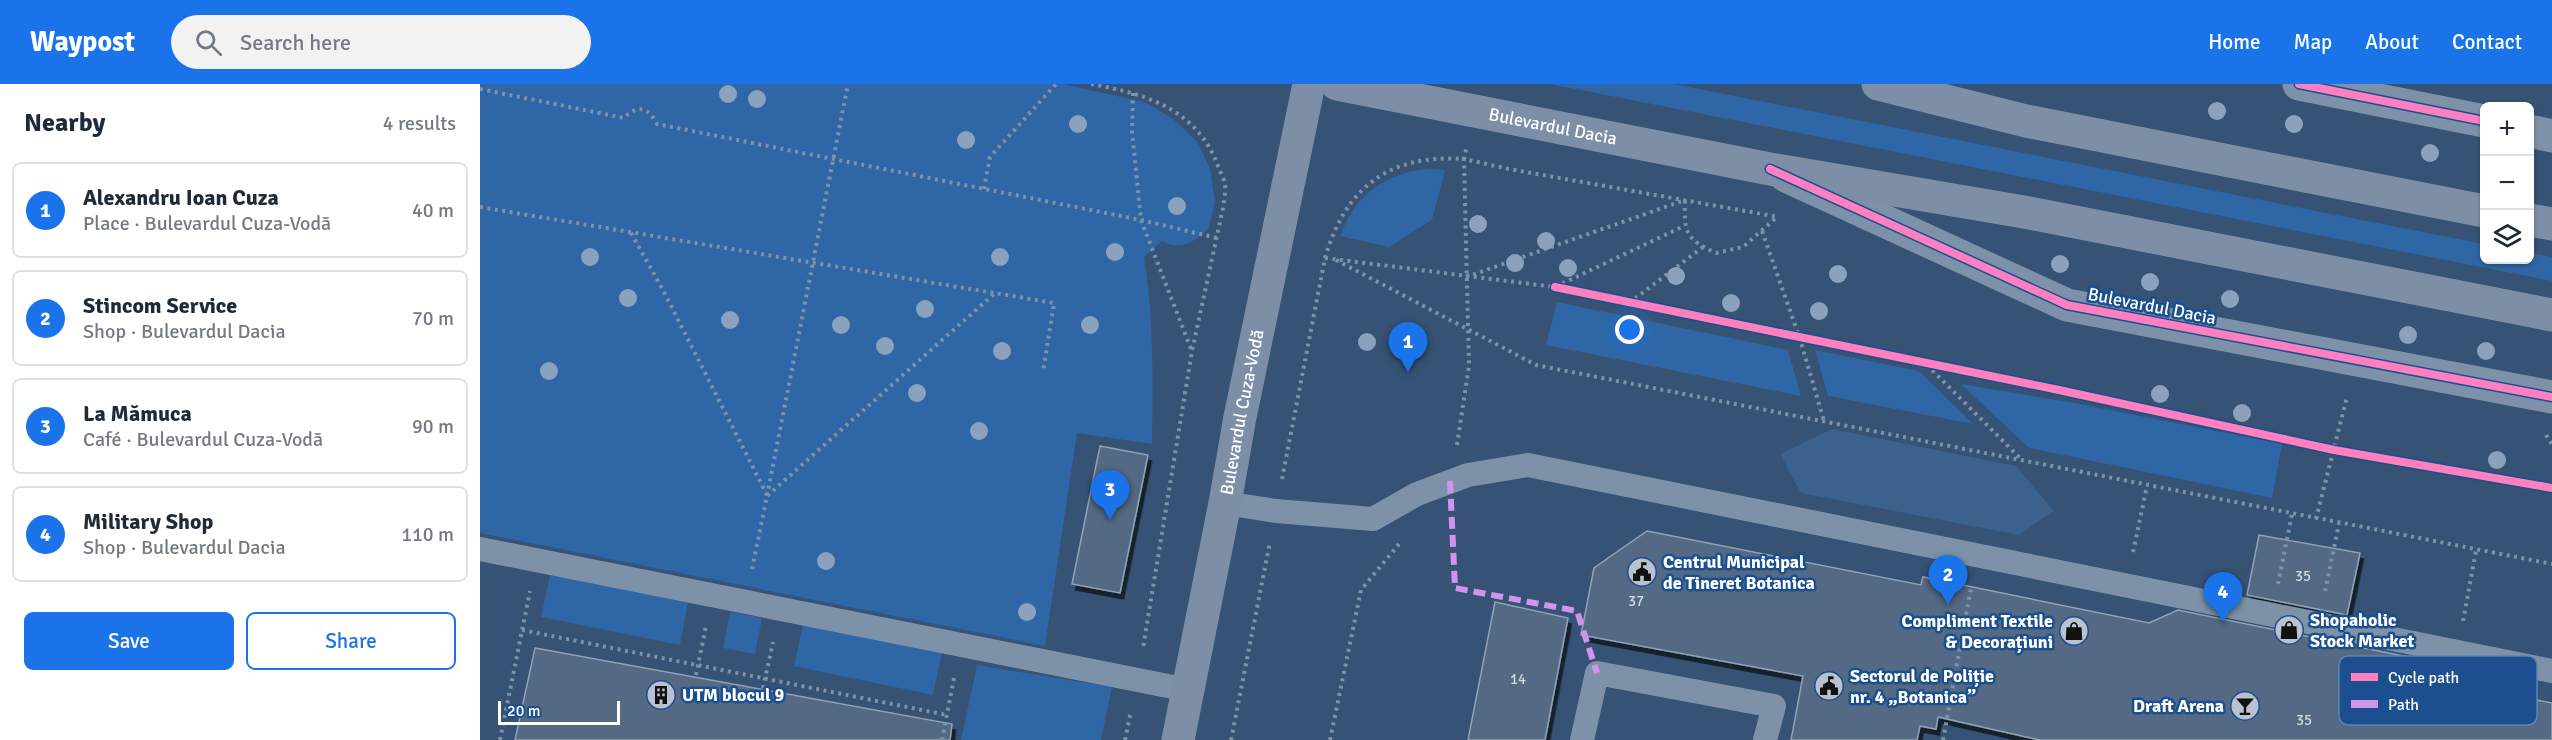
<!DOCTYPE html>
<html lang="en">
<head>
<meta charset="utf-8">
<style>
	body { margin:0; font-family:Signika,sans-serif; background:#f2f2f3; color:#1f2937 }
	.controls { position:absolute; right:18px; top:18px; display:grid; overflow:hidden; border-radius:9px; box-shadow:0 2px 4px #0004 }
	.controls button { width:54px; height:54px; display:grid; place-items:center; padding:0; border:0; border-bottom:2px solid #e0e1e3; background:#fff; color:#1f2937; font:30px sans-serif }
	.scale { position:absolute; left:18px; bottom:15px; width:122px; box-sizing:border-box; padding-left:6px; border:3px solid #fff; border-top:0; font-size:16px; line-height:21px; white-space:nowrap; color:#fff; -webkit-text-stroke:4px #1b4f8f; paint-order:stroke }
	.you { position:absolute; left:1150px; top:246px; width:21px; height:21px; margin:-15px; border:4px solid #fff; border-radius:50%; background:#1a73e8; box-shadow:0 0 0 9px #1a73e833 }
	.badge { display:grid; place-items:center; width:39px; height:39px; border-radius:50%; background:#1a73e8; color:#fff; font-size:20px; font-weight:700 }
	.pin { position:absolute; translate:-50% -50px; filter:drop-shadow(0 2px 3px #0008) }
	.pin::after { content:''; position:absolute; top:32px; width:21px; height:18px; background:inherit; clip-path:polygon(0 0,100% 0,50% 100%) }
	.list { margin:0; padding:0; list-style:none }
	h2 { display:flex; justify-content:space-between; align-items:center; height:78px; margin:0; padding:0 24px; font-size:26px }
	h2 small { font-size:20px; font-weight:400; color:#747a83 }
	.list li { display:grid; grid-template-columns:39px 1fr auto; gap:18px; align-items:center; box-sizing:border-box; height:96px; margin:0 12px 12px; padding:0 12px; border:2px solid #e0e1e3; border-radius:9px }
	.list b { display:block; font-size:22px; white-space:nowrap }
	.list p { margin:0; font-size:20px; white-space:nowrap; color:#747a83 }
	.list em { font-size:20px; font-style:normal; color:#747a83 }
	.actions { display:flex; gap:12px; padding:18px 24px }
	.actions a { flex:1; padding:14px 0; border:2px solid #1a73e8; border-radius:9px; text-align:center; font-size:21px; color:#1a73e8 }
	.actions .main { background:#1a73e8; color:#fff }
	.icon { flex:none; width:33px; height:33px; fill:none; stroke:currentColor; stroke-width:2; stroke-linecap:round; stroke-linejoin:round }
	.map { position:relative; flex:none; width:2072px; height:656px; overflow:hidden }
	header { display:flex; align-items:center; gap:36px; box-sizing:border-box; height:84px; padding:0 30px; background:#1a73e8; color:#fff }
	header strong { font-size:28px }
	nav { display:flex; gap:33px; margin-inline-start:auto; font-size:21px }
	.search { width:420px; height:54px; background:#f2f2f3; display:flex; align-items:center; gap:15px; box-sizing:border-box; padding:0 21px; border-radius:33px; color:#747a83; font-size:22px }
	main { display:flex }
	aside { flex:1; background:#fff }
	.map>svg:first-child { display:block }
</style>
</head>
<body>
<header>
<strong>Waypost</strong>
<div class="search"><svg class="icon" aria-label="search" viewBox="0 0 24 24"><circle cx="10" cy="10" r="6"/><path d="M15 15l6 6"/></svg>Search here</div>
<nav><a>Home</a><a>Map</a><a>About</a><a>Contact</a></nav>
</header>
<main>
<aside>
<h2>Nearby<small>4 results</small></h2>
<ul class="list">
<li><span class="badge">1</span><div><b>Alexandru Ioan Cuza</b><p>Place · Bulevardul Cuza-Vodă</p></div><em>40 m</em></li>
<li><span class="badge">2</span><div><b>Stincom Service</b><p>Shop · Bulevardul Dacia</p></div><em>70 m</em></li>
<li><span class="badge">3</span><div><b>La Mămuca</b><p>Café · Bulevardul Cuza-Vodă</p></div><em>90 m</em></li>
<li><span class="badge">4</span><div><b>Military Shop</b><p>Shop · Bulevardul Dacia</p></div><em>110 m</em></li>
</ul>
<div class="actions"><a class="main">Save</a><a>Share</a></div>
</aside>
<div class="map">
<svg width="2072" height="656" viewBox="0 0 2072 656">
	<defs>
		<filter id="shadow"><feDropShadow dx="3.5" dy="6" stdDeviation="0" flood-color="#0009"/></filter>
	</defs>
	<rect width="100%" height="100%" fill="#365274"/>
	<g fill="#2f66a5">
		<path d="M0 0H583L664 18 692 34 717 57 730 84 735 118 728 146C711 158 703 168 682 157L664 173C674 235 673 298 672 360L597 349 565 562 0 449Z"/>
		<path d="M1070 0H1194L2004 160V176H2050V169L2072 173V197Z"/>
		<path d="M948 85 965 86 952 136 909 163 860 152C875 111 905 89 948 85Z"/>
		<path d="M1077 218 1308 266 1321 312 1066 261Z"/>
		<path d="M1335 266 1439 287 1493 340 1348 312Z"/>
		<path d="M1481 300 1594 319 1802 360 1792 414 1549 364Z"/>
		<path d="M70 491 208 518 200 561 61 533Z"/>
		<path d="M250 528 282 534 275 570 243 564Z"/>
		<path d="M323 540 462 568 453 611 314 582Z"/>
		<path d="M497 581 632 603 621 656H481Z"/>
	</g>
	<path fill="#3b618d" d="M1352 345 1536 382 1574 427 1539 451 1321 409 1300 370Z"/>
	<g fill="#526984" stroke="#92a2b6" stroke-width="1.5" filter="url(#shadow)">
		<path d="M620 362 668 371 640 509 592 500Z"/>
		<path d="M1167 447 1441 501 1443 493 1669 539 1698 526 1928 573 1950 596 2072 619V656H1560L1458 633 1456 645 1440 642 1437 656H1311L1323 592 1101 551 1114 484Z"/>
		<path d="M1779 451 1880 469 1867 531 1767 511Z"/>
		<path d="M1015 518 1088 534 1065 656H988Z"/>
		<path d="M55 564 472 640 470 656H35Z"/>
	</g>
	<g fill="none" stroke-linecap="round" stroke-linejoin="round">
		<g stroke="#7d92a8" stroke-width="4" stroke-dasharray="3 4.5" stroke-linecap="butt">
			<path d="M611 0C666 10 717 25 738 82 740 88 744 94 745 100 746 107 744 116 743 124L712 267 663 564"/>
			<path d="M0 5 144 34C158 20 168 23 177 40L661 136 737 154"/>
			<path d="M653 9 652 47 661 136 711 265"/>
			<path d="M504 105 510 73 576 0"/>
			<path d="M0 123 574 219 563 288"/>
			<path d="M1282 147 1320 255 1344 337"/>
			<path d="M151 149 183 206 287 411"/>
			<path d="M845 174 1075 203 1204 142"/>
			<path d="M856 176 1056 281 2072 480"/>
			<path d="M986 193 1205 116C1204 148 1205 155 1236 169L1263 163 1298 132"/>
			<path d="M1149 219 1223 163"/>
			<path d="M1447 281 1542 376"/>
			<path d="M2066 351 2072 360"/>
			<path d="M977 361 989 282 984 75 1029 85 1299 133"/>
			<path d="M802 395 845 174C866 102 910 70 984 75L987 62"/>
			<path d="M287 412 368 0"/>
			<path d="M1836 435 1867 313"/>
			<path d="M1653 468 1667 402"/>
			<path d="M272 485 287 412 515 209"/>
			<path d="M1798 500 1812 430"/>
			<path d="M1845 507 1859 440"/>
			<path d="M1983 537 1996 467"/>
			<path d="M42 546 467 631"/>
			<path d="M216 591 226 542"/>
			<path d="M283 604 293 558"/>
			<path d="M20 656 50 507"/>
			<path d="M462 656 474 594"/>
			<path d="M645 656 651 627"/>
			<path d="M751 656 790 458"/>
			<path d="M850 656 881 506 919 460"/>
			<path d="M1463 656 1491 504"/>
		</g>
		<g stroke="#7d92a8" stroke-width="24">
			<path d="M745 419 796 427 893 435 937 410 988 391 1048 381 2072 587"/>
			<path d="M0 465 708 606"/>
			<path d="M1102 656 1117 589 1294 622 1285 656"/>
		</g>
		<g stroke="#7d92a8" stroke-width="33">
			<path d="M1819 0 2004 37"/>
			<path d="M2050 47 2072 52"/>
			<path d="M1306 92 1587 221 2072 313"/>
		</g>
		<g stroke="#7d8ea7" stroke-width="33">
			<path id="s1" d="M857 0 1290 85 1544 128 2072 231"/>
			<path d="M1398 0 1546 37 2004 127"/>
			<path d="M2050 136 2072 140"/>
			<path id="s2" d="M698 656 745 419 760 333 829 0"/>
		</g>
		<path stroke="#d193ec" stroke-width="6" stroke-dasharray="12 6" stroke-linecap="butt" d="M970 397 975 504 1097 527 1117 589"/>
		<g stroke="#1b4f8f" stroke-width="11">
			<g id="cycleway">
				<path d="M1819 0 2004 37"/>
				<path d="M1290 85 1587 221 2072 313"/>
				<path d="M1075 203 1579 306 1854 366 2072 404"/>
			</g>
		</g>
		<use href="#cycleway" stroke="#ff80c0" stroke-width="8"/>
	</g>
	<g fill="#8aa2be">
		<circle cx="248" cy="10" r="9"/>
		<circle cx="277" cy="15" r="9"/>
		<circle cx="1737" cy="27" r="9"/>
		<circle cx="598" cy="40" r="9"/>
		<circle cx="1814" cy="40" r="9"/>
		<circle cx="486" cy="56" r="9"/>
		<circle cx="1950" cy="69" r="9"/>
		<circle cx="697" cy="122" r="9"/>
		<circle cx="998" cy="140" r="9"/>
		<circle cx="1066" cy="157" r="9"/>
		<circle cx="635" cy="168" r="9"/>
		<circle cx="110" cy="173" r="9"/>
		<circle cx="520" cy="173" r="9"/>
		<circle cx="1035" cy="179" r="9"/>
		<circle cx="1580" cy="180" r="9"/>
		<circle cx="1088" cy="184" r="9"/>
		<circle cx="1358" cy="190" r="9"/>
		<circle cx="1196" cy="192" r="9"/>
		<circle cx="1670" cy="198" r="9"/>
		<circle cx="148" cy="214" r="9"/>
		<circle cx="1750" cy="215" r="9"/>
		<circle cx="1251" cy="219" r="9"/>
		<circle cx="445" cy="225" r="9"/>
		<circle cx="1339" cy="227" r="9"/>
		<circle cx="250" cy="236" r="9"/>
		<circle cx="361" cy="241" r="9"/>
		<circle cx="610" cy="241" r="9"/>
		<circle cx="1928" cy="251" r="9"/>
		<circle cx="887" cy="258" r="9"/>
		<circle cx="405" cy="262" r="9"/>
		<circle cx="522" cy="267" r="9"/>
		<circle cx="2006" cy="267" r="9"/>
		<circle cx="69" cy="287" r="9"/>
		<circle cx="437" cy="309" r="9"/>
		<circle cx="1680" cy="310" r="9"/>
		<circle cx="1762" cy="329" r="9"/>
		<circle cx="499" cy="347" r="9"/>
		<circle cx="2017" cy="376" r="9"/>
		<circle cx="346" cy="477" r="9"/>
		<circle cx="547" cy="528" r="9"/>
	</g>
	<defs>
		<g id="civic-disc" transform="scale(1.5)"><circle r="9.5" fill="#b9c2ce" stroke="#1b4f8f"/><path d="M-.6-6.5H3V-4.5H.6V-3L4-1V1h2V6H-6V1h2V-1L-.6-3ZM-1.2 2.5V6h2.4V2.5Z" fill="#111"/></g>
		<g id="shop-disc" transform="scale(1.5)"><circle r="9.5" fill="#b9c2ce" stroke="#1b4f8f"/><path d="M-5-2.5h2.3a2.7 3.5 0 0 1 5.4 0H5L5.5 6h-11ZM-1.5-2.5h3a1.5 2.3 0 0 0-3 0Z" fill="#111"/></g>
		<g id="building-disc" transform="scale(1.5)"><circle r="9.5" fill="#b9c2ce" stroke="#1b4f8f"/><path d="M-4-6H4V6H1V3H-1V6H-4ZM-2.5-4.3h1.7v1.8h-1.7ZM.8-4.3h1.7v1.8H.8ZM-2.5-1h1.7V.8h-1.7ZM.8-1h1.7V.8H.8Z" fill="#111"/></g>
		<g id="bar-disc" transform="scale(1.5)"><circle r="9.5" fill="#b9c2ce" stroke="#1b4f8f"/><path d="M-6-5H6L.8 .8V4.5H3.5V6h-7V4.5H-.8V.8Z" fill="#111"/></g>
	</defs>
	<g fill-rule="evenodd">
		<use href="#civic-disc" x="1162" y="488"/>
		<use href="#shop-disc" x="1809" y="546"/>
		<use href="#shop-disc" x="1594" y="547"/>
		<use href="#civic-disc" x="1349" y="602"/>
		<use href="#building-disc" x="181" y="611"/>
		<use href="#bar-disc" x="1765" y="622"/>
	</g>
	<g text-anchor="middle" stroke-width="5" stroke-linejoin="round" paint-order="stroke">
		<g font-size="15" fill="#d4dae0">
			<text x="1823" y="497">35</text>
			<text x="1156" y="522">37</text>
			<text x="1038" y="600">14</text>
			<text x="1824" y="641">35</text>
		</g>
		<g font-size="18" fill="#fff" stroke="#1b4f8f">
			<text dy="6" stroke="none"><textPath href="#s1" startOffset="220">Bulevardul Dacia</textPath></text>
			<text transform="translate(1672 222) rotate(11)" y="6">Bulevardul Dacia</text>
			<text dy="6" stroke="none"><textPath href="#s2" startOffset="334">Bulevardul Cuza-Vodă</textPath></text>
		</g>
		<g font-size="18" font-weight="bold" fill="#fff" stroke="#1b4f8f" text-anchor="start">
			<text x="1183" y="484">Centrul Municipal<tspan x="1183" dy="21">de Tineret Botanica</tspan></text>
			<text x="1830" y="542">Shopaholic<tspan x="1830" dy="21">Stock Market</tspan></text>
			<text x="1573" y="543" text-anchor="end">Compliment Textile<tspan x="1573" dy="21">&amp; Decorațiuni</tspan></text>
			<text x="1370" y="598">Sectorul de Poliție<tspan x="1370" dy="21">nr. 4 „Botanica”</tspan></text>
			<text x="202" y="617">UTM blocul 9</text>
			<text x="1744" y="628" text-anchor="end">Draft Arena</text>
		</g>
	</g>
	<rect x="1859" y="572" width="198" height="69" rx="9" fill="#1b4f8f" stroke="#5f84b1" stroke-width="1.5"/>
	<rect x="1871" y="589" width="27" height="8" fill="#ff80c0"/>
	<rect x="1871" y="616" width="27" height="8" fill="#d193ec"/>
	<g font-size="16" fill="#fff">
		<text x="1908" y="599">Cycle path</text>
		<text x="1908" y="626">Path</text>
	</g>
</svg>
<div class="controls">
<button>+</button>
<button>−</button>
<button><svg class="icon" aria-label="layers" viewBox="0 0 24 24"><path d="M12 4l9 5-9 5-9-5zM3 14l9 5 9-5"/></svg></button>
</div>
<div class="scale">20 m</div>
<div class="you"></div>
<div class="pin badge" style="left:928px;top:288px">1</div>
<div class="pin badge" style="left:1468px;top:521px">2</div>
<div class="pin badge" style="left:630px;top:436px">3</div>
<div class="pin badge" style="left:1743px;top:538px">4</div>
</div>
</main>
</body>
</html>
